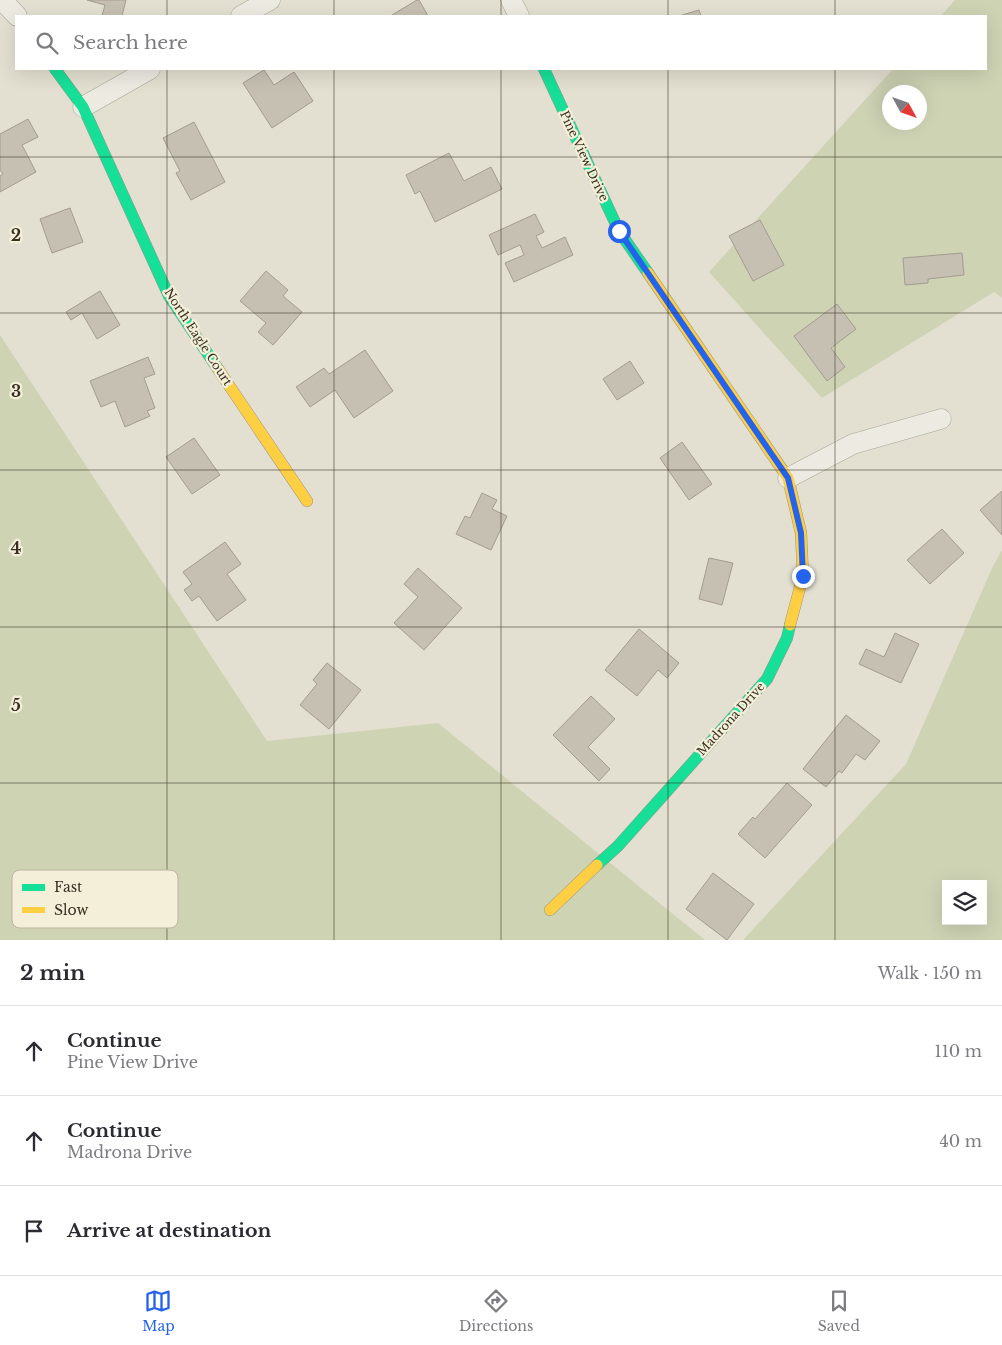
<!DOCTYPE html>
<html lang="en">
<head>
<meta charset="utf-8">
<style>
	body { margin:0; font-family:"Libre Baskerville",serif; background:#f7f7f7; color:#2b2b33 }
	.controls { position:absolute; right:15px; bottom:15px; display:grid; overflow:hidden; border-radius:0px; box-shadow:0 5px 20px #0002 }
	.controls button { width:45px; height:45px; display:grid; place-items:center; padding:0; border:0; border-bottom:1px solid #e1e1e2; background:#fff; color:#2b2b33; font:25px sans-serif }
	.compass { position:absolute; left:882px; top:85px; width:45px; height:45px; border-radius:50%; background:#fff; box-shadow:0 5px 20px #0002; rotate:130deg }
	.stop { position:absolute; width:15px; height:15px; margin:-11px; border:4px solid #2563eb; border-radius:50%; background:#fff }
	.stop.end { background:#2563eb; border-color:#fff; box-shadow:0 1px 5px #0008 }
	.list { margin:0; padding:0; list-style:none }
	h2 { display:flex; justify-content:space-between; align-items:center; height:65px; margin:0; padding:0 20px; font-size:21px }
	h2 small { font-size:16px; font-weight:400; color:#7c7c81 }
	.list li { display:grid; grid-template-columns:32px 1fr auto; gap:15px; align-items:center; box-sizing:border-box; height:90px; padding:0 20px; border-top:1px solid #e1e1e2 }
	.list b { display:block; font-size:19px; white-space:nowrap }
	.list p { margin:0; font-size:16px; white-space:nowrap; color:#7c7c81 }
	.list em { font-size:16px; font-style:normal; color:#7c7c81 }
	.icon { flex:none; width:28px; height:28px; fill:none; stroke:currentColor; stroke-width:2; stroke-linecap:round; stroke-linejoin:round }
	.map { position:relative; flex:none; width:1002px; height:940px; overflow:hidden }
	.search { position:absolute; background:#fff; box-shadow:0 5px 20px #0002; left:15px; right:15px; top:15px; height:55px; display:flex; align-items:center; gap:12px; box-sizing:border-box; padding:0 18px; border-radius:0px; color:#7c7c81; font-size:19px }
	.sheet { height:335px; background:#fff }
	nav { display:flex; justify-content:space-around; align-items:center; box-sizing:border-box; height:70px; border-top:1px solid #e1e1e2; background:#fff; font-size:14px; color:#7c7c81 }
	nav a { display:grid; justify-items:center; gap:2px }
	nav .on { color:#2563eb }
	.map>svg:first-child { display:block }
</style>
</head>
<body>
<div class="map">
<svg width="1002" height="940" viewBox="0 0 1002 940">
	<rect width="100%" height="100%" fill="#e3e0d1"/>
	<g fill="#ced3b4" fill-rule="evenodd">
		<path d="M955 0H1002V298L994 292 822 398 709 272 893 69H986V16H941ZM890 92H920V122H890Z"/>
		<path d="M0 335 267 741 438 723 705 940H0Z"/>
		<path d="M1002 550V940H743L906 764 993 566ZM946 884H983V921H946Z"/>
	</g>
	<g fill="#c6c0b2" stroke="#a39c90">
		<path d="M87 0H126L122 16H102L105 5Z"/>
		<path d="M417 0H419L428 16H393L392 15Z"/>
		<path d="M699 10 701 16H679Z"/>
		<path d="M264 70 274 85 294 72 313 101 272 128 243 83Z"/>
		<path d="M28 119 38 137 22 145 36 172 0 192V176L3 174 0 170V134Z"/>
		<path d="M194 122 225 182 191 200 176 173 180 171 163 138Z"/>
		<path d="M449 153 464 181 491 167 502 189 435 222 420 191 415 194 406 175Z"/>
		<path d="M70 208 83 242 52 253 40 219Z"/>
		<path d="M535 214 544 232 536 236 542 248 565 237 573 255 514 282 505 263 524 255 520 245 498 255 489 235Z"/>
		<path d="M760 220 784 265 753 281 729 236Z"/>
		<path d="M962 253 964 275 928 279V283L905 285 903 258Z"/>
		<path d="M266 271 288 290 283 296 302 312 273 345 258 332 266 323 240 301Z"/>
		<path d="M100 291 120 325 97 339 82 313 71 320 66 312Z"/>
		<path d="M837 304 856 329 831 348 845 367 827 381 794 336Z"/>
		<path d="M365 350 393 391 354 418 335 390 310 407 296 387 324 368 329 374Z"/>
		<path d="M148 357 155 374 144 378 155 408 147 411 150 416 125 427 115 401 101 407 90 381Z"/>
		<path d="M630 361 644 383 617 400 603 379Z"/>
		<path d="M194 438 220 475 192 494 166 457Z"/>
		<path d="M682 442 712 484 689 500 660 458Z"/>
		<path d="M1002 491V535L980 510Z"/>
		<path d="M482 493 497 500 492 509 507 516 491 550 456 534 465 516 470 518Z"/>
		<path d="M942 529 964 553 930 584 907 560Z"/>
		<path d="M225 542 241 564 227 574 246 600 217 621 199 596 192 601 184 590 192 584 183 572Z"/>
		<path d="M709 558 733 563 722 605 699 599Z"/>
		<path d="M418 568 462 608 424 650 394 623 418 597 404 584Z"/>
		<path d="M639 629 679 663 667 678 658 670 637 696 605 670Z"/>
		<path d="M895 633 919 644 901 683 859 664 866 649 884 657Z"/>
		<path d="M327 663 361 690 329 729 300 705 317 684 313 680Z"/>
		<path d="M591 696 615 719 588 747 610 769 599 781 553 735Z"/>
		<path d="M846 715 880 741 865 760 856 754 842 773 839 771 826 787 803 769Z"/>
		<path d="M787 783 812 805 765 858 738 834 753 817 755 819Z"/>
		<path d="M713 873 754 904 727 940 686 909Z"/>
	</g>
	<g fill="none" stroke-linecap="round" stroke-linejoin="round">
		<g stroke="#a9a599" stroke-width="21">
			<g id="street">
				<path d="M2 0 17 16"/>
				<path d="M511 0 519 16"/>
				<path d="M241 16 270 0"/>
				<path d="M83 107 150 69"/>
				<path d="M788 478 853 444 941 419"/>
			</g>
		</g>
		<g stroke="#989489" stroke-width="12">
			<g id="fast">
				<path d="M55 69 83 107 169 296 218 369"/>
				<path d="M544 69 619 231 648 273"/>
				<path d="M597 865 618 846 767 679 787 638 790 625"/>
			</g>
		</g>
		<g stroke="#989489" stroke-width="12">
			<g id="slow">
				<path d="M648 273 788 478 801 533 803 576 790 625"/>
				<path d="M218 369 307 501"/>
				<path d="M550 910 597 865"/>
			</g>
		</g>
		<use href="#street" stroke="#eceae1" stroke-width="20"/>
		<use href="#fast" stroke="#16e098" stroke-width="11"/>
		<use href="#slow" stroke="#ffcf43" stroke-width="11"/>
	</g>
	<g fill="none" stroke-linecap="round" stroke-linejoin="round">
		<path stroke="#2563eb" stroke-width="6" d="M619 231 788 478 801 533 803 576"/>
	</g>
	<path fill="none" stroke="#372f21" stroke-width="1" stroke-opacity="0.55" d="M167 0V16M334 0V16M501 0V16M668 0V16M835 0V16M167 69V940M334 69V940M501 69V940M668 69V940M835 69V940M0 157H1002M0 313H1002M0 470H1002M0 627H1002M0 783H1002"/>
	<g text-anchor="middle" stroke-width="4.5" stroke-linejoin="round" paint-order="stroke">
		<g font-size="12" fill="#372f21" stroke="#f3efd8">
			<text transform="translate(584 156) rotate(65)" y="4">Pine View Drive</text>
			<text transform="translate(198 337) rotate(57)" y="4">North Eagle Court</text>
			<text transform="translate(731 719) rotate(-48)" y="4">Madrona Drive</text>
		</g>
	</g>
	<rect x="12" y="870" width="166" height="58" rx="8" fill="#f3efd8" stroke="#bbb5a1" stroke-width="1"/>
	<rect x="22" y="884" width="23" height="7" fill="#16e098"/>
	<rect x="22" y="907" width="23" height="6" fill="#ffcf43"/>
	<g font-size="14" fill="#372f21">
		<text x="54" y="892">Fast</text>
		<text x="54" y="915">Slow</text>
	</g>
	<g font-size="16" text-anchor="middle" font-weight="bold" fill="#372f21" stroke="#f3efd8" stroke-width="4.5" stroke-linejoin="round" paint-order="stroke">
		<text x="16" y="241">2</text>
		<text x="16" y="397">3</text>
		<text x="16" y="554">4</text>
		<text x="16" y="711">5</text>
	</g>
</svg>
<div class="controls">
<button><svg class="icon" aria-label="layers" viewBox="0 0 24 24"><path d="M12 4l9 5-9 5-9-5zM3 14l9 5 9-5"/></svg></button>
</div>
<svg class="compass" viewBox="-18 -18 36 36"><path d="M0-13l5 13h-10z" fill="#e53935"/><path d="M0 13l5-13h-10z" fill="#7c7c81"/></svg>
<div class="stop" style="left:619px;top:231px"></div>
<div class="stop end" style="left:803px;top:576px"></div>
<div class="search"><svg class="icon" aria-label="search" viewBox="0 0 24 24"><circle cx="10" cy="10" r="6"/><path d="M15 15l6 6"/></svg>Search here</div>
</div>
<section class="sheet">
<h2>2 min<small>Walk · 150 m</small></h2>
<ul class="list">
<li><svg class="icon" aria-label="ahead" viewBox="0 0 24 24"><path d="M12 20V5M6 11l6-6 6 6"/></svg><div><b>Continue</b><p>Pine View Drive</p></div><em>110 m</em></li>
<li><svg class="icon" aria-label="ahead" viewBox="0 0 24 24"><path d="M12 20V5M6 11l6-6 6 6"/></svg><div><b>Continue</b><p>Madrona Drive</p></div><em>40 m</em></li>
<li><svg class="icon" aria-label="arrive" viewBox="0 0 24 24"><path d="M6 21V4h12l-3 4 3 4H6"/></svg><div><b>Arrive at destination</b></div></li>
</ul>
</section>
<nav>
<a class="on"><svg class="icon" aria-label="map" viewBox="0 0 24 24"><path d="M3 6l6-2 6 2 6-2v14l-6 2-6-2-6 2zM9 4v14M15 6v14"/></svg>Map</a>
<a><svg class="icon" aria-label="directions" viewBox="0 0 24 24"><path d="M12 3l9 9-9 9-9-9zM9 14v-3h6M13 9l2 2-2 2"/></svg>Directions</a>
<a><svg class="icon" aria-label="saved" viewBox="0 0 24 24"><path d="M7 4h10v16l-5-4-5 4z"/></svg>Saved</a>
</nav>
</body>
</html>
